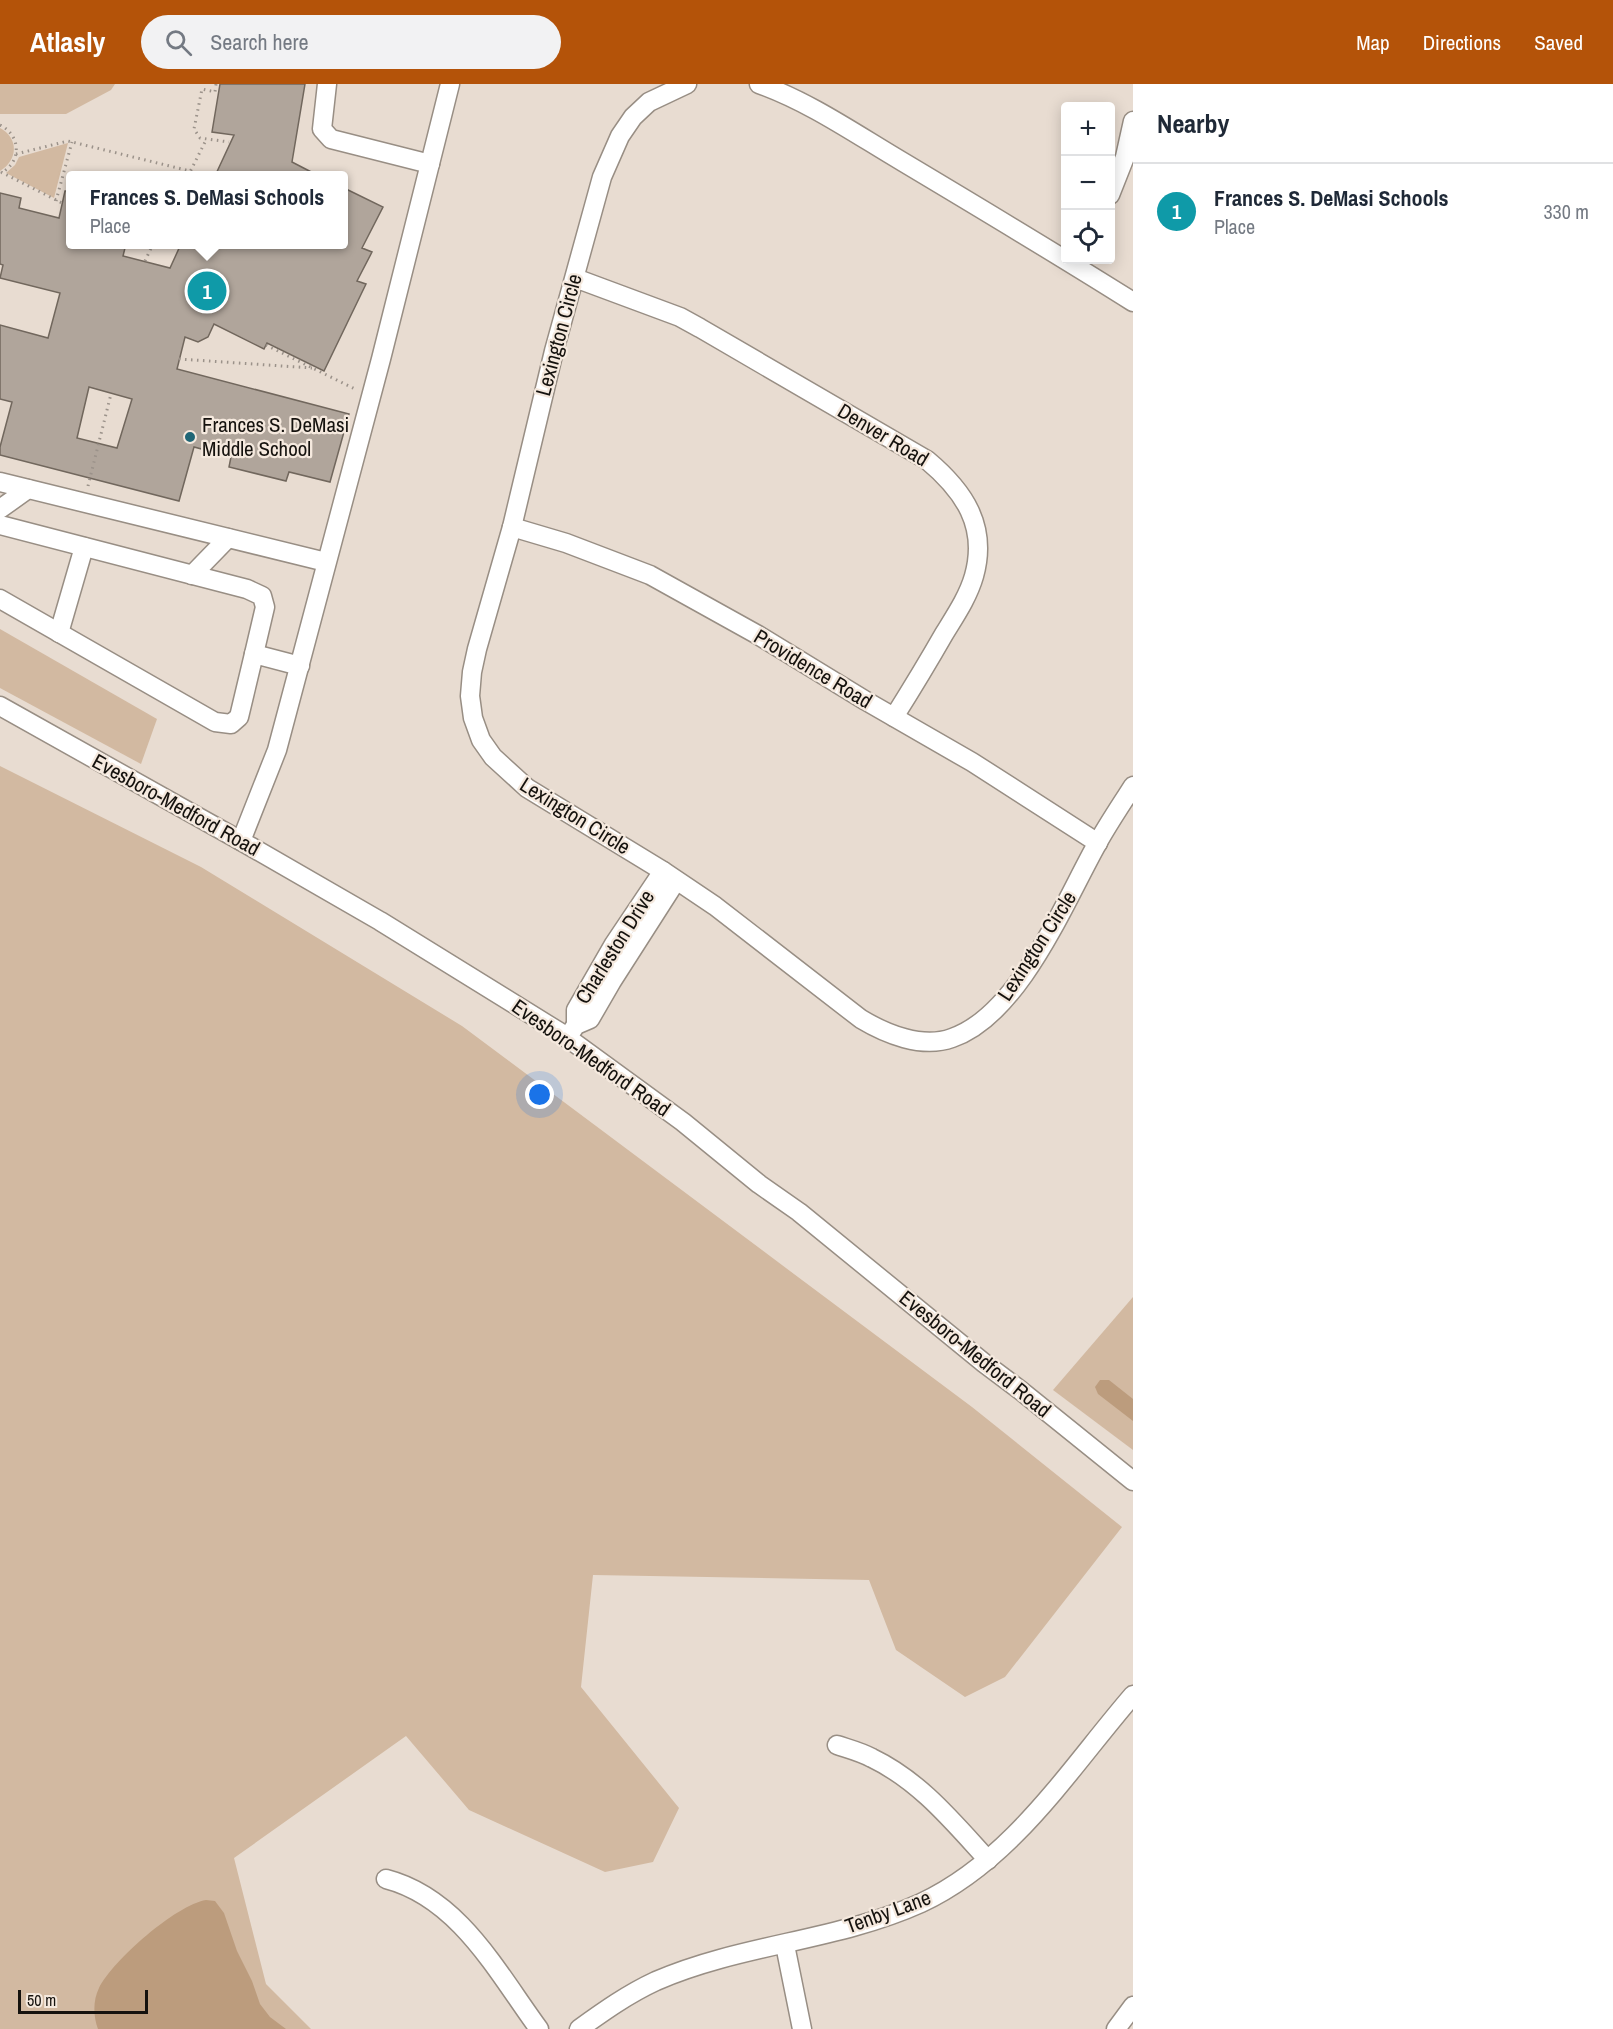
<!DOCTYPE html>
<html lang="en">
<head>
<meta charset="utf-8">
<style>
	body { margin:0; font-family:"Archivo Narrow",sans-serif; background:#f2f2f3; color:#1f2937 }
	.controls { position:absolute; right:18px; top:18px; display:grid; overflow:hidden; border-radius:6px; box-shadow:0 3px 15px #0003 }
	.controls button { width:54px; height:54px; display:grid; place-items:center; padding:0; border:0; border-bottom:2px solid #e0e1e3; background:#fff; color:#1f2937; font:30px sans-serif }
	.scale { position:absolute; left:18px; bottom:15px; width:130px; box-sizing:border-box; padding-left:6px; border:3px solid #15120e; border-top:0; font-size:16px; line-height:21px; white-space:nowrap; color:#15120e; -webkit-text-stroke:4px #f5e9de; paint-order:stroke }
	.you { position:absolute; left:540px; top:1011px; width:21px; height:21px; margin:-15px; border:4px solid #fff; border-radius:50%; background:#1a73e8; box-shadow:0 0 0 9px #1a73e833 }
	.badge { display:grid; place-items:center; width:39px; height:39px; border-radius:50%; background:#b45309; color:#fff; font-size:20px; font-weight:700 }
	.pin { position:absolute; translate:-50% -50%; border:3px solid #fff; box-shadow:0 2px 6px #0006 }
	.popup { position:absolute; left:66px; top:87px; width:282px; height:78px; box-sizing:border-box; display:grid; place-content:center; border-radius:6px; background:#fff; filter:drop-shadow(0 2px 4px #0005); font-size:20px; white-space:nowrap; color:#747a83 }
	.popup b { font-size:22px; color:#1f2937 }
	.popup::after { content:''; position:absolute; left:50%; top:100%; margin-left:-12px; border:12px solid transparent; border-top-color:#fff }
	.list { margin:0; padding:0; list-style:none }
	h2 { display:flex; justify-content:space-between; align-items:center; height:78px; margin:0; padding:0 24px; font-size:26px }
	h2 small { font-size:20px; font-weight:400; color:#747a83 }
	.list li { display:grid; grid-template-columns:39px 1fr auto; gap:18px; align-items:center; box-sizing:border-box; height:96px; padding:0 24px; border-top:2px solid #e0e1e3 }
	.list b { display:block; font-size:22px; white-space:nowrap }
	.list p { margin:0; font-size:20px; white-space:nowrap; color:#747a83 }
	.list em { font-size:20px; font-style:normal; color:#747a83 }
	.icon { flex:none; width:33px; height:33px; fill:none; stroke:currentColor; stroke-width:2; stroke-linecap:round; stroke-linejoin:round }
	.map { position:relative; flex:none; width:1133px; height:1945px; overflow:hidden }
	header { display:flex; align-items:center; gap:36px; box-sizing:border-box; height:84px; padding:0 30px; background:#b45309; color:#fff }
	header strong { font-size:28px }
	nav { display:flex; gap:33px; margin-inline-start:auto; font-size:21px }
	.search { width:420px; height:54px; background:#f2f2f3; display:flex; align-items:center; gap:15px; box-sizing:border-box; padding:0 21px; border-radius:33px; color:#747a83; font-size:22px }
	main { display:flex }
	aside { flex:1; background:#fff }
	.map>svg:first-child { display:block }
</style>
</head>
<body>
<header>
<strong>Atlasly</strong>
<div class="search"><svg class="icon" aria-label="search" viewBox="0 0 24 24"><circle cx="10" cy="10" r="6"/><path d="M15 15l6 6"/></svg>Search here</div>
<nav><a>Map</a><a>Directions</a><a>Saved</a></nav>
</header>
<main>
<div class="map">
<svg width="1133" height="1945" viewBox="0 0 1133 1945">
	<rect width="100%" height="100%" fill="#e8dcd1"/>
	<g fill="#d2b9a1">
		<path d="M0 0H115L111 6 66 30H0Z"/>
		<path d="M0 44C19 54 18 76 0 87Z"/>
		<path d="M68 59 54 114 6 89 15 81 19 73Z"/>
		<path d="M0 545 157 635 141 680 0 604Z"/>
		<path d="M0 682 201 783 462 942 972 1323 1122 1443 1005 1593 965 1613 896 1566 869 1496 593 1491 581 1603 679 1724 653 1778 605 1788 469 1726 406 1652 234 1774 266 1900 311 1945H0Z"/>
		<path d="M1133 1213V1366L1053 1306Z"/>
	</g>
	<g fill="#bc9c7d">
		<path d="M1100 1296H1109L1133 1315V1337L1098 1310 1095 1303Z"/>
		<path d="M206 1816 215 1817 224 1829 237 1867 252 1897 260 1920 270 1933 286 1945H98C93 1932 93 1916 99 1904 113 1876 176 1821 206 1816Z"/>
	</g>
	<g fill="#b0a59b" stroke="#71675d" stroke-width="1.5" fill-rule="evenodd">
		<path d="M220 0H305L292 78 319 92H215L234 51 212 48Z"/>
		<path d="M344 104 383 123 362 164 372 168 357 197 366 200 324 287 267 259 264 265 214 240 208 253 198 258 185 253 177 285 349 330 330 398 289 388 286 397 229 383 231 373 194 363 179 417 0 371V363L12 318 0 315V241L48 254 60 209 0 194 3 181 0 180V109L21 114 19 124 59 134 65 107H70V160H126L123 172 170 184 181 160H344ZM89 303 132 315 117 364 77 354Z"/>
	</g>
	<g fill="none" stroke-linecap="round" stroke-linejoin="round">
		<g stroke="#988e84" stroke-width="21">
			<g id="minor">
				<path d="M327 0 322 45 331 55 430 80"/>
				<path d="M687 0 649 18 633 33 620 52 602 93 554 267 512 443 477 565 472 588 470 612 473 634 481 656 493 673 527 704 663 787 715 822 861 935C886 950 922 965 952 954 1019 931 1064 819 1097 760 1108 740 1121 721 1133 702"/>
				<path d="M759 0C810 18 857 51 903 78 980 124 1057 170 1133 218"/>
				<path d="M1110 111 1125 73 1133 37"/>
				<path d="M575 194 680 233 700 244 927 376C964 407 988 442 974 492 968 513 955 532 944 550 928 578 911 606 894 633"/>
				<path d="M0 398 326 478"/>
				<path d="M0 425 28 405"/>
				<path d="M0 441 247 505 262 512 265 523 254 570"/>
				<path d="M512 443 566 459 650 491 758 551 866 617 972 678 1098 759"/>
				<path d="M192 491 228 454"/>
				<path d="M0 515 215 638 231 640 239 633 254 570 300 582"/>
				<path d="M59 549 84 463"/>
				<path d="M0 622 241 757 380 837 561 949 683 1038 759 1100 799 1128 984 1279 1020 1306 1133 1397"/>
				<path d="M241 757 277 666 381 275 450 0"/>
				<path d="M576 941V926L614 860 663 787"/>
				<path d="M567 954 576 941 590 935 612 897 676 797"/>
				<path d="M837 1661C849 1665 861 1668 872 1674 920 1697 953 1738 988 1776"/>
				<path d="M386 1795C459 1814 497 1888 539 1945"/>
				<path d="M785 1861 802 1945"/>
				<path d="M579 1945C604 1927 628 1910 656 1897 741 1860 837 1857 921 1819 1013 1776 1069 1685 1133 1611"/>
				<path d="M1116 1945 1133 1922"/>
			</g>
		</g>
		<g stroke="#9b928a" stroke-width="3" stroke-dasharray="1.5 4.5" stroke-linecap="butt">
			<path d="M216 0 215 8 202 5 194 45 200 54 229 58"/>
			<path d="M0 41C21 51 22 78 1 89"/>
			<path d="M16 70 68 57 190 87"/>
			<path d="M1 88 62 119"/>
			<path d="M188 92 206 56"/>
			<path d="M56 117 72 58"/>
			<path d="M145 177 153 160"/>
			<path d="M266 261 355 305"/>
			<path d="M179 275 312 284"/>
			<path d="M88 402 111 310"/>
		</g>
		<use href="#minor" stroke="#fff" stroke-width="18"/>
	</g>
	<circle fill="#206676" stroke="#f5e9de" stroke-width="2" cx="190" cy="353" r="6"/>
	<g text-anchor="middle" stroke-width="4.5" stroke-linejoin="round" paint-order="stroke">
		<g font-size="21" fill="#15120e" stroke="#f5e9de">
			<text transform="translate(559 251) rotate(-75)" y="7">Lexington Circle</text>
			<text transform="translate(883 351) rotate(31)" y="7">Denver Road</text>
			<text transform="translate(813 585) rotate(31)" y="7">Providence Road</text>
			<text transform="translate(176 721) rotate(29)" y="7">Evesboro-Medford Road</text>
			<text transform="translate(575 732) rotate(32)" y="7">Lexington Circle</text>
			<text transform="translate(1037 862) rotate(-57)" y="7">Lexington Circle</text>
			<text transform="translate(615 863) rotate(-58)" y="7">Charleston Drive</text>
			<text transform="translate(591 974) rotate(35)" y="7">Evesboro-Medford Road</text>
			<text transform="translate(975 1270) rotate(39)" y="7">Evesboro-Medford Road</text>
			<text transform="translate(888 1828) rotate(-20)" y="7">Tenby Lane</text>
		</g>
		<g font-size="21" fill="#15120e" stroke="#f5e9de" text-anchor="start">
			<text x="202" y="348">Frances S. DeMasi<tspan x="202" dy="24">Middle School</tspan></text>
		</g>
	</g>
</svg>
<div class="controls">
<button>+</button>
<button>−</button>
<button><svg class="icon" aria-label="locate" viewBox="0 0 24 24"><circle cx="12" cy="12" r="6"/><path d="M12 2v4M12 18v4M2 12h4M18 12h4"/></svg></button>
</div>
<div class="scale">50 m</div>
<div class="you"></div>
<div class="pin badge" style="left:207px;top:207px;background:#0f9aa8">1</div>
<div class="popup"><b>Frances S. DeMasi Schools</b>Place</div>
</div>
<aside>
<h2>Nearby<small></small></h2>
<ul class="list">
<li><span class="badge" style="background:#0f9aa8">1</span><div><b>Frances S. DeMasi Schools</b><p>Place</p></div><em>330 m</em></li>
</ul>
</aside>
</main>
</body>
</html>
